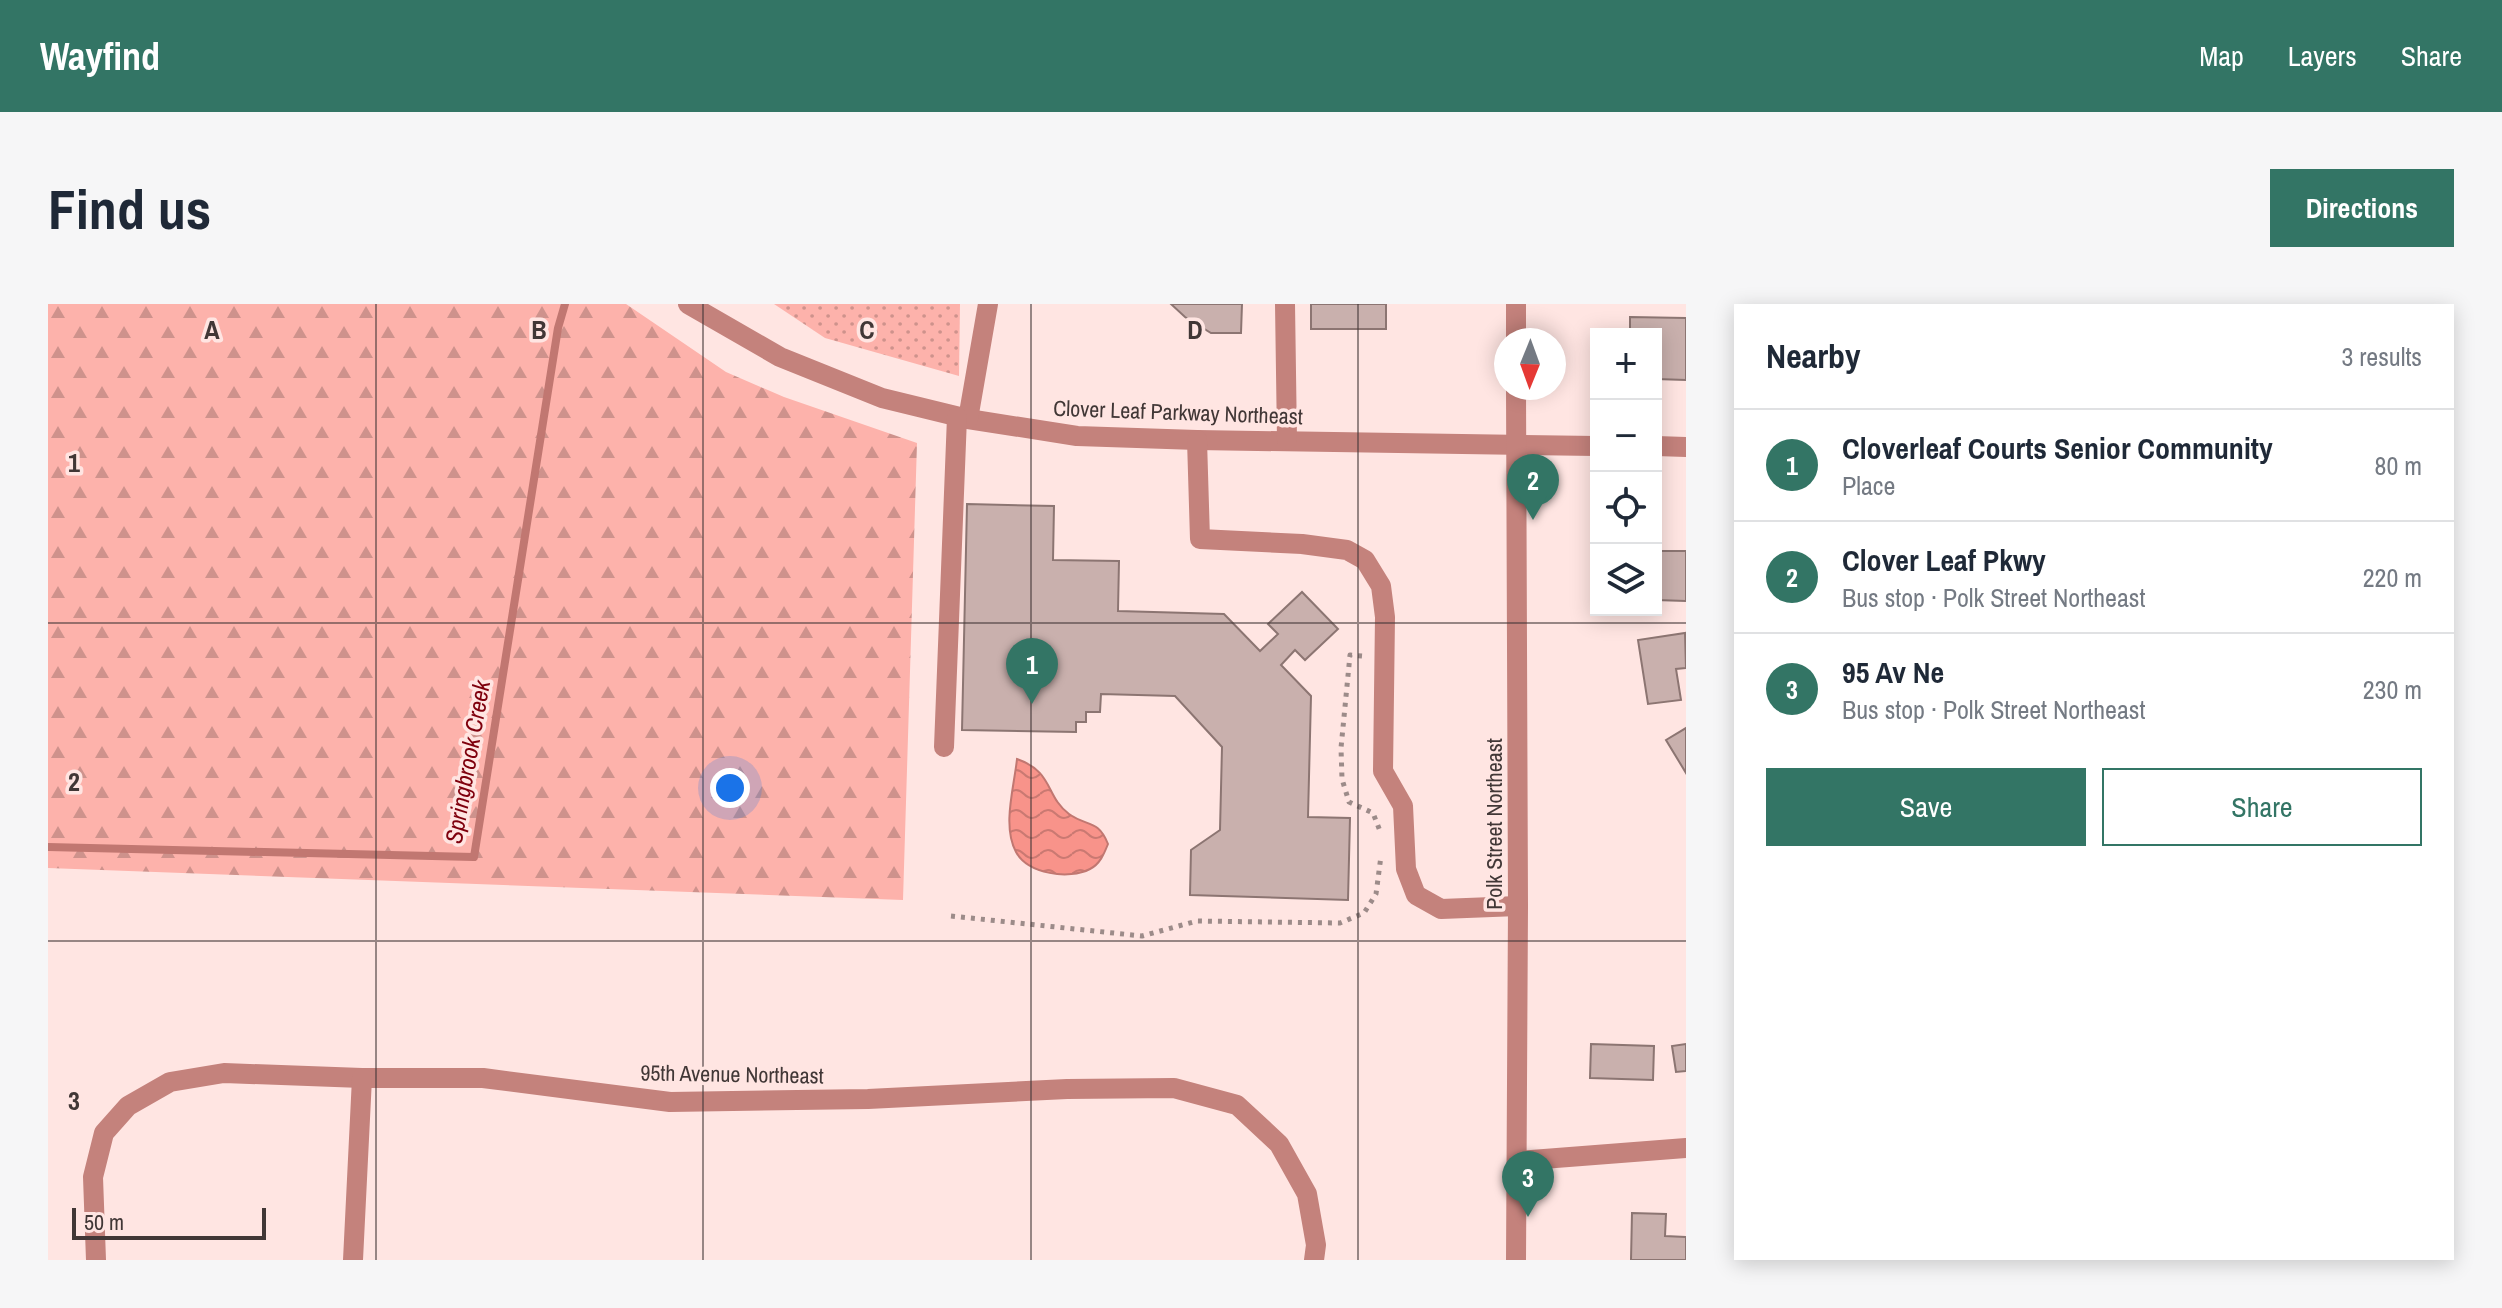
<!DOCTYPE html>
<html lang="en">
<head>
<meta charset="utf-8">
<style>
	body { margin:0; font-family:"Archivo Narrow",sans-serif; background:#f6f6f7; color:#1f2937 }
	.controls { position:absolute; right:24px; top:24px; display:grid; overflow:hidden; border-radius:0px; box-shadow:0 4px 20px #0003 }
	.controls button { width:72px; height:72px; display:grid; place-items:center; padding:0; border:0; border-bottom:2px solid #e0e1e3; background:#fff; color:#1f2937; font:40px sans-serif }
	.compass { position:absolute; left:1446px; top:24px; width:72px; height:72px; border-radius:50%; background:#fff; box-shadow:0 4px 20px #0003; rotate:181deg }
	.scale { position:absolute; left:24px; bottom:20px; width:194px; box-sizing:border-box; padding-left:8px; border:4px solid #413736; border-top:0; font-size:22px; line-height:28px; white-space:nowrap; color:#413736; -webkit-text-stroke:6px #ffe5e2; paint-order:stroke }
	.you { position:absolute; left:682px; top:484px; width:28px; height:28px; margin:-20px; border:6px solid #fff; border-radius:50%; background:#1a73e8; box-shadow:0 0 0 12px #1a73e833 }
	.badge { display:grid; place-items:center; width:52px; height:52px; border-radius:50%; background:#337565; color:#fff; font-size:26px; font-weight:700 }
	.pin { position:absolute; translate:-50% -66px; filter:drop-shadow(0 2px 4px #0008) }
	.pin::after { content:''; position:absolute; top:42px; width:28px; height:24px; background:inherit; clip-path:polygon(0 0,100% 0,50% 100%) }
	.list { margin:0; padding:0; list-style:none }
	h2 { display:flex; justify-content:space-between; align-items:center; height:104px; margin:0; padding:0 32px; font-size:34px }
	h2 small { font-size:26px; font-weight:400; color:#747a83 }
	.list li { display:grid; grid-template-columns:52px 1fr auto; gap:24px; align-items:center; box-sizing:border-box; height:112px; padding:0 32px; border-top:2px solid #e0e1e3 }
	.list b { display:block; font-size:30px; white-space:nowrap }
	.list p { margin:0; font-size:26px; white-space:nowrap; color:#747a83 }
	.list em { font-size:26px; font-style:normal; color:#747a83 }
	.actions { display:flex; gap:16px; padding:24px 32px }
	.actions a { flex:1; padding:18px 0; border:2px solid #337565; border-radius:0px; text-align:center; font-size:28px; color:#337565 }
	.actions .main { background:#337565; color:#fff }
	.icon { flex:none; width:44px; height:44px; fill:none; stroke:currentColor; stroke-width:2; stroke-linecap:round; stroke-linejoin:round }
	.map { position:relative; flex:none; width:1638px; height:956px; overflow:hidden; border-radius:0px }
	header { display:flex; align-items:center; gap:48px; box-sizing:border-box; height:112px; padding:0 40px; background:#337565; color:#fff }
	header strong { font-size:38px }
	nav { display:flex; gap:44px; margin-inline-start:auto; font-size:28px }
	.intro { display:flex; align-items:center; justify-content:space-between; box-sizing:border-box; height:192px; padding:0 48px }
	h1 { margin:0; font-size:56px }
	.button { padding:20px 36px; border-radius:0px; background:#337565; color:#fff; font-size:28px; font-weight:700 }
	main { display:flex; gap:48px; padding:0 48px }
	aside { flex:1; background:#fff; border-radius:0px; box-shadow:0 4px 20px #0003 }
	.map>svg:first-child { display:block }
</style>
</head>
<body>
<header>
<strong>Wayfind</strong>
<nav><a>Map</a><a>Layers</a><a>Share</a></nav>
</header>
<div class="intro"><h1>Find us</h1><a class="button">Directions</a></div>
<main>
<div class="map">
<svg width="1638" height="956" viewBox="0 0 1638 956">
	<defs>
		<pattern id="forest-firs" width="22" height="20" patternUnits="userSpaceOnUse" patternTransform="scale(2)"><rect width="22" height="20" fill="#fdb2ab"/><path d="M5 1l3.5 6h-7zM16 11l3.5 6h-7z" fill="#ce928c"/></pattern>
		<pattern id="park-dots" width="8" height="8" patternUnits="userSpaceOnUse" patternTransform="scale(2)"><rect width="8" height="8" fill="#fdb2ab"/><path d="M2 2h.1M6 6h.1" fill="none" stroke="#ce928c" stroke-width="1.8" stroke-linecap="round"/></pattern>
		<pattern id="water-waves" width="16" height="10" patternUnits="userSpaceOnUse" patternTransform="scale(2)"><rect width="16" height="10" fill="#f8938a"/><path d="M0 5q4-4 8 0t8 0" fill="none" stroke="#ca7972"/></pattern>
	</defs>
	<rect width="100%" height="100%" fill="#ffe5e2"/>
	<path fill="url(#forest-firs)" d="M0 0H578L678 68 736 93 869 139 855 596 0 564Z"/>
	<path fill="url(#park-dots)" d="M726 0H912L911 72 777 34Z"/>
	<path fill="url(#water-waves)" stroke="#c17771" stroke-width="2" d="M969 455C1006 468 997 492 1021 510 1039 523 1050 515 1060 540 1056 550 1052 560 1042 565 1021 576 980 570 968 548 954 522 966 484 969 455Z"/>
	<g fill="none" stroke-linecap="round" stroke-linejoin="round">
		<path stroke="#c17771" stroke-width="8" d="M0 543 426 553 510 24 517 0"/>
	</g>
	<g fill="#c9b0ad" stroke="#8c7572" stroke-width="2">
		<path d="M1123 0H1194L1193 29H1163L1137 13Z"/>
		<rect x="1263" y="0" width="75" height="25"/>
		<path d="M1582 13 1638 14V76L1608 75V30H1582Z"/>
		<path d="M919 200 1006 202 1005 256 1071 257 1070 307 1176 310 1212 347 1230 330 1220 320 1254 288 1290 325 1257 356 1247 346 1233 361 1263 392 1260 513 1302 514 1300 596 1142 591 1143 546 1172 526 1174 443 1127 392 1053 390 1052 408H1038V418H1028V428L914 426Z"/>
		<path d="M1608 247H1638V297L1608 296Z"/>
		<path d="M1637 329 1638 364 1628 365 1633 396 1600 400 1590 336Z"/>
		<path d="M1638 424V469L1618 436Z"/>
		<path d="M1543 740 1606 742 1605 776 1542 774Z"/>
		<path d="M1638 740V767L1628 768 1624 742Z"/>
		<path d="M1584 909 1618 910 1617 932 1638 933V956H1583Z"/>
	</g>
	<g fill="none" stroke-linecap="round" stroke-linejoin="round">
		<g stroke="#9c8b89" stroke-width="5" stroke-dasharray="4 6" stroke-linecap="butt">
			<path d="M1314 352 1302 351 1293 444 1294 475 1301 498 1325 509 1332 527"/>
			<path d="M903 612 1094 632 1149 617 1292 619 1316 609 1328 590 1333 552"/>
		</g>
		<g stroke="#c4827c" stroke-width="20">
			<path d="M640 0 732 53 834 94 920 115 1029 132 1149 136 1548 142"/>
			<path d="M1237 0 1239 136"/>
			<path d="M1468 0V36"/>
			<path d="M920 115 940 0"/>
			<path d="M1149 136 1152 235 1254 240 1299 246 1317 256 1333 282 1337 313 1335 467 1355 502 1358 565 1368 591 1393 605 1470 602"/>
			<path d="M1608 142 1638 143"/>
			<path d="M896 443 909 113"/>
			<path d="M1469 857 1638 844"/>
			<path d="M48 956 45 873 56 829 80 802 122 778 176 769 314 774H435L622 798 820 795 1019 785 1126 784 1189 801 1231 840 1259 890 1268 941 1266 956"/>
			<path d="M305 956 314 774"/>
			<path d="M1468 956 1470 602 1468 84"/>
		</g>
	</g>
	<path fill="none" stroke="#413736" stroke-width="2" stroke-opacity="0.55" d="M328 0V956M655 0V956M983 0V956M1310 0V956M0 319H1638M0 637H1638"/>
	<g text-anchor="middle" stroke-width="7" stroke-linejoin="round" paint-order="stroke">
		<g font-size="22" fill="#413736" stroke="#ffe5e2">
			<text transform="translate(1130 108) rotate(2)" y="8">Clover Leaf Parkway Northeast</text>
			<text transform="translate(1446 520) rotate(-90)" y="8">Polk Street Northeast</text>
			<text transform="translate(684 770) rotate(1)" y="8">95th Avenue Northeast</text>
		</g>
		<g font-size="24" font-style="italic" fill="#7f000d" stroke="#ffe5e2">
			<text transform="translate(420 458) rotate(-80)" y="8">Springbrook Creek</text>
		</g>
	</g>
	<g font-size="26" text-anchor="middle" font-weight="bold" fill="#413736" stroke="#ffe5e2" stroke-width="7" stroke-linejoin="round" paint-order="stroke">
		<text x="164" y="35">A</text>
		<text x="491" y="35">B</text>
		<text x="819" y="35">C</text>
		<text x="1147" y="35">D</text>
		<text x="26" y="168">1</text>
		<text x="26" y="487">2</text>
		<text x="26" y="806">3</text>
	</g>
</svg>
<div class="controls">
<button>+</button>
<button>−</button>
<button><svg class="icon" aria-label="locate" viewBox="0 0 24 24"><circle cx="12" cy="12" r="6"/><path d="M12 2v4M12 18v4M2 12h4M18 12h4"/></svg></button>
<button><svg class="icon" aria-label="layers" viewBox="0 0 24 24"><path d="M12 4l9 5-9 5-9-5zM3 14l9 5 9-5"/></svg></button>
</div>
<svg class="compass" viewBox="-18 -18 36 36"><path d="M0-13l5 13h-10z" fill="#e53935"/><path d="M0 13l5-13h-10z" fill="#747a83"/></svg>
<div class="scale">50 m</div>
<div class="you"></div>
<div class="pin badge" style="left:984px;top:400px">1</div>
<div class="pin badge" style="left:1485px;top:216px">2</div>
<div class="pin badge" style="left:1480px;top:913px">3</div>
</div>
<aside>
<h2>Nearby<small>3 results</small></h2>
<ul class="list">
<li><span class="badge">1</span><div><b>Cloverleaf Courts Senior Community</b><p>Place</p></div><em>80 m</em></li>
<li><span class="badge">2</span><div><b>Clover Leaf Pkwy</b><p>Bus stop · Polk Street Northeast</p></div><em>220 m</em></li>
<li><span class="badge">3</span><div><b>95 Av Ne</b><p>Bus stop · Polk Street Northeast</p></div><em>230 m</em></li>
</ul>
<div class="actions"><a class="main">Save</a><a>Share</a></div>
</aside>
</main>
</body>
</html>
